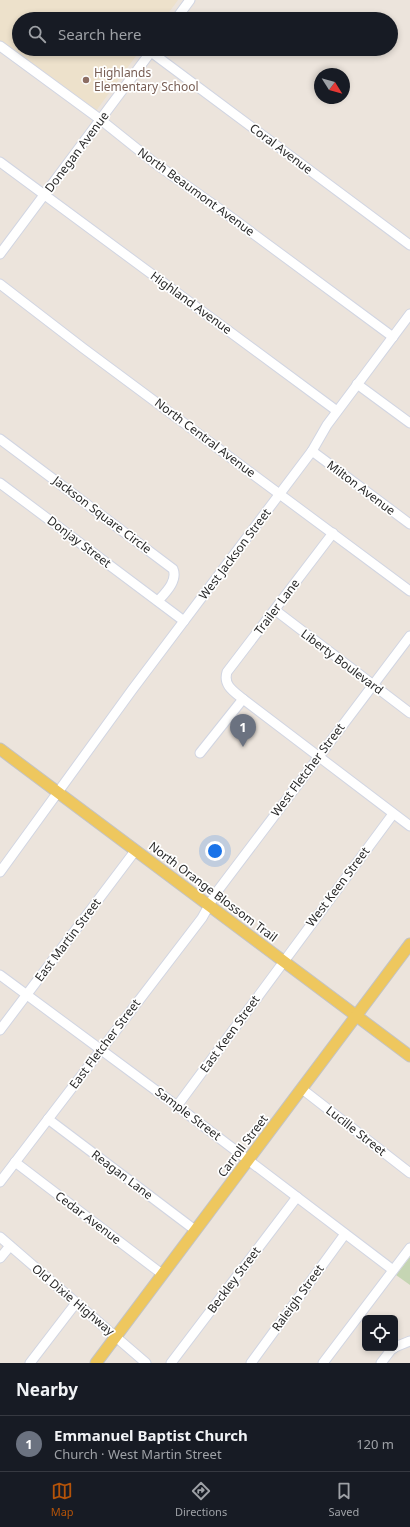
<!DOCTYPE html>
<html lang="en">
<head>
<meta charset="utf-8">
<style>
	body { margin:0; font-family:"Noto Sans",sans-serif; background:#20242c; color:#f1f3f6 }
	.controls { position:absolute; right:12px; bottom:12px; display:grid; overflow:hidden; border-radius:6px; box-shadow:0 2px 6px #0003 }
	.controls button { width:36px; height:36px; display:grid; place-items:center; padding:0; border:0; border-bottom:1px solid #363941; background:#171b24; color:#f1f3f6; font:20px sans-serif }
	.compass { position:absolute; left:314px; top:68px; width:36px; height:36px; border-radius:50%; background:#171b24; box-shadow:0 2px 6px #0003; rotate:127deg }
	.you { position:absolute; left:215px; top:851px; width:14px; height:14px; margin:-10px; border:3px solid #fff; border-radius:50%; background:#1a73e8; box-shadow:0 0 0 6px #1a73e833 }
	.badge { display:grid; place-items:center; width:26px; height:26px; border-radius:50%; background:#b45309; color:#fff; font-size:13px; font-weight:700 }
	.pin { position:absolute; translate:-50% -33px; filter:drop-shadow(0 1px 2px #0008) }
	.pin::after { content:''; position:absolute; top:21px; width:14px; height:12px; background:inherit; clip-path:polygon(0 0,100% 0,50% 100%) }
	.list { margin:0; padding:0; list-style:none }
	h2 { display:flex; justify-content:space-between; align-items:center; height:52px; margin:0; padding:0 16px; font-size:17px }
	h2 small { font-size:13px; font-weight:400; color:#9ea1a6 }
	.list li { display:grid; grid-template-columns:26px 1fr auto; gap:12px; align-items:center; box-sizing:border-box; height:56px; padding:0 16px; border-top:1px solid #363941 }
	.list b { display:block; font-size:15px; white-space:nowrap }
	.list p { margin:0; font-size:13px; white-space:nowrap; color:#9ea1a6 }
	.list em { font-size:13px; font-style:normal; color:#9ea1a6 }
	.icon { flex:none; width:22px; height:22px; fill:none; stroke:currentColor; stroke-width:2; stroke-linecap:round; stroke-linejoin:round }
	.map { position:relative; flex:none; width:410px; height:1363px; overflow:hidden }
	.search { position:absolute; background:#171b24; box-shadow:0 2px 6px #0003; left:12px; right:12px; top:12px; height:44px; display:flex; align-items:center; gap:10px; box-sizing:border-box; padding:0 14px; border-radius:22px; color:#9ea1a6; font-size:15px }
	.sheet { height:108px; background:#171b24 }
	nav { display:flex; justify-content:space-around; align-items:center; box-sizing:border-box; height:56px; border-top:1px solid #363941; background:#171b24; font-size:11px; color:#9ea1a6 }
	nav a { display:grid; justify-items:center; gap:2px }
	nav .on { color:#b45309 }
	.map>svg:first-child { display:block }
</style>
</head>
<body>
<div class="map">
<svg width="410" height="1363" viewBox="0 0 410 1363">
	<rect width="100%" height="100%" fill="#ece4dc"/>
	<path fill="#ede1cb" d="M0 0H178L164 19H19V49H141L96 111 0 41Z"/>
	<path fill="#c5d5b3" d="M410 1257V1285L396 1275Z"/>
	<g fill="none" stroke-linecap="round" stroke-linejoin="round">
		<g stroke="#d1d5e2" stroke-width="11">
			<g id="minor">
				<path d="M176 19 190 0"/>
				<path d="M0 46 101 120 156 164 228 215 393 337"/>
				<path d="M151 52 410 245"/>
				<path d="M0 162 337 411"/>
				<path d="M0 254 153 49"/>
				<path d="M0 284 83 348 410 591"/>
				<path d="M357 384 410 423"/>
				<path d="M0 439 173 569C178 581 165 593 158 601"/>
				<path d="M312 451 410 524"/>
				<path d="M0 483 184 621"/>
				<path d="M333 533 227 672C223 685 233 691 243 699L410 826"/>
				<path d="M275 610 410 713"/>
				<path d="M200 753 243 699"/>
				<path d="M0 872 132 690 312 451 327 425 410 314"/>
				<path d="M0 975 177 1106 393 1270"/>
				<path d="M0 1030 135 851"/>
				<path d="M302 1089 410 1173"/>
				<path d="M177 1106 393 814"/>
				<path d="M48 1119 195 1230"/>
				<path d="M15 1162 162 1274"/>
				<path d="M0 1182 202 918 216 893 410 636"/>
				<path d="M0 1237 146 1363"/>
				<path d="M0 1258 10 1246"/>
				<path d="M395 1347 410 1341"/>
				<path d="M30 1363 76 1303"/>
				<path d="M171 1363 297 1197"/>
				<path d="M251 1363 345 1234"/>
				<path d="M323 1363 410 1248"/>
				<path d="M381 1363 391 1350 394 1348"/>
			</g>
		</g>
		<g stroke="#c3c3c3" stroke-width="13">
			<g id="major">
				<path d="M0 749 410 1056"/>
				<path d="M96 1363 410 944"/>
			</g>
		</g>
		<use href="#minor" stroke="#fff" stroke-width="9"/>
		<use href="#major" stroke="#eec75e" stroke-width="11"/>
	</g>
	<circle fill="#8d6e63" stroke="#fff" stroke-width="1.5" cx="86" cy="80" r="4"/>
	<g text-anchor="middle" stroke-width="3.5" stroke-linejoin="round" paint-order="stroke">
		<g font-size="12" fill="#785e54" stroke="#fff" text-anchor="start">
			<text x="94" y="77">Highlands<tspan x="94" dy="14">Elementary School</tspan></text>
		</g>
		<g font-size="12" fill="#2a2a2a" stroke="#fff">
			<text transform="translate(281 149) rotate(37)" y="4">Coral Avenue</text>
			<text transform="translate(77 152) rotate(-53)" y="4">Donegan Avenue</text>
			<text transform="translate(196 192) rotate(36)" y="4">North Beaumont Avenue</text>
			<text transform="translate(191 303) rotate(36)" y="4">Highland Avenue</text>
			<text transform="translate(205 438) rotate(37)" y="4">North Central Avenue</text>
			<text transform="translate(361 488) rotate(37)" y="4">Milton Avenue</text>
			<text transform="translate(102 515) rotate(37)" y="4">Jackson Square Circle</text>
			<text transform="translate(79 542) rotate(37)" y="4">Donjay Street</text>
			<text transform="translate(235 554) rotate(-53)" y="4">West Jackson Street</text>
			<text transform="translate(277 607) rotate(-53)" y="4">Trailer Lane</text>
			<text transform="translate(342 662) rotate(37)" y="4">Liberty Boulevard</text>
			<text transform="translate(308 770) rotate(-53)" y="4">West Fletcher Street</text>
			<text transform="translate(338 887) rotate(-53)" y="4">West Keen Street</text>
			<text transform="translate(213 892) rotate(37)" y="4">North Orange Blossom Trail</text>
			<text transform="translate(68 940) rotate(-53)" y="4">East Martin Street</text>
			<text transform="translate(230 1034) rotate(-54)" y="4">East Keen Street</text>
			<text transform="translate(105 1044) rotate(-53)" y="4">East Fletcher Street</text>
			<text transform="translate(188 1114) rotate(37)" y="4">Sample Street</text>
			<text transform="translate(356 1131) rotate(38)" y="4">Lucille Street</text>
			<text transform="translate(243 1146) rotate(-53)" y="4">Carroll Street</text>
			<text transform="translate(122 1175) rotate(37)" y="4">Reagan Lane</text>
			<text transform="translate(88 1218) rotate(37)" y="4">Cedar Avenue</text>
			<text transform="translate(234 1280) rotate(-53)" y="4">Beckley Street</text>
			<text transform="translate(298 1298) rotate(-54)" y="4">Raleigh Street</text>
			<text transform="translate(73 1300) rotate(40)" y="4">Old Dixie Highway</text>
		</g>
	</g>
</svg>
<div class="controls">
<button><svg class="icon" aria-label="locate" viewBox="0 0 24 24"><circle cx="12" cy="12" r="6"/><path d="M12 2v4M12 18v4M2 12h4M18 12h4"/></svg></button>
</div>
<svg class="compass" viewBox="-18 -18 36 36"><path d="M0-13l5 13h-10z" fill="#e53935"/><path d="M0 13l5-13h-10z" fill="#9ea1a6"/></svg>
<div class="you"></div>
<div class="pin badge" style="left:243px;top:747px;background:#6b7280">1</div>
<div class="search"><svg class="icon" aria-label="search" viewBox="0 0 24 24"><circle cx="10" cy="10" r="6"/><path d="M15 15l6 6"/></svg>Search here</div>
</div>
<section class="sheet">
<h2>Nearby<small></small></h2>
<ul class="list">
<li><span class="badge" style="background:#6b7280">1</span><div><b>Emmanuel Baptist Church</b><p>Church · West Martin Street</p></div><em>120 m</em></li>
</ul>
</section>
<nav>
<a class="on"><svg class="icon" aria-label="map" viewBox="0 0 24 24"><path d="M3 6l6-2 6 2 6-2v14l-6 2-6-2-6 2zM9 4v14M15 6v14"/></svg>Map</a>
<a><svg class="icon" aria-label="directions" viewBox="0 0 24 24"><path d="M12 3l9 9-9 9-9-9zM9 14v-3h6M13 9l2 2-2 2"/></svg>Directions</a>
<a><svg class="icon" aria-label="saved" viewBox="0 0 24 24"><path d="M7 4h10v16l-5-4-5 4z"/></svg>Saved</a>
</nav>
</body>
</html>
